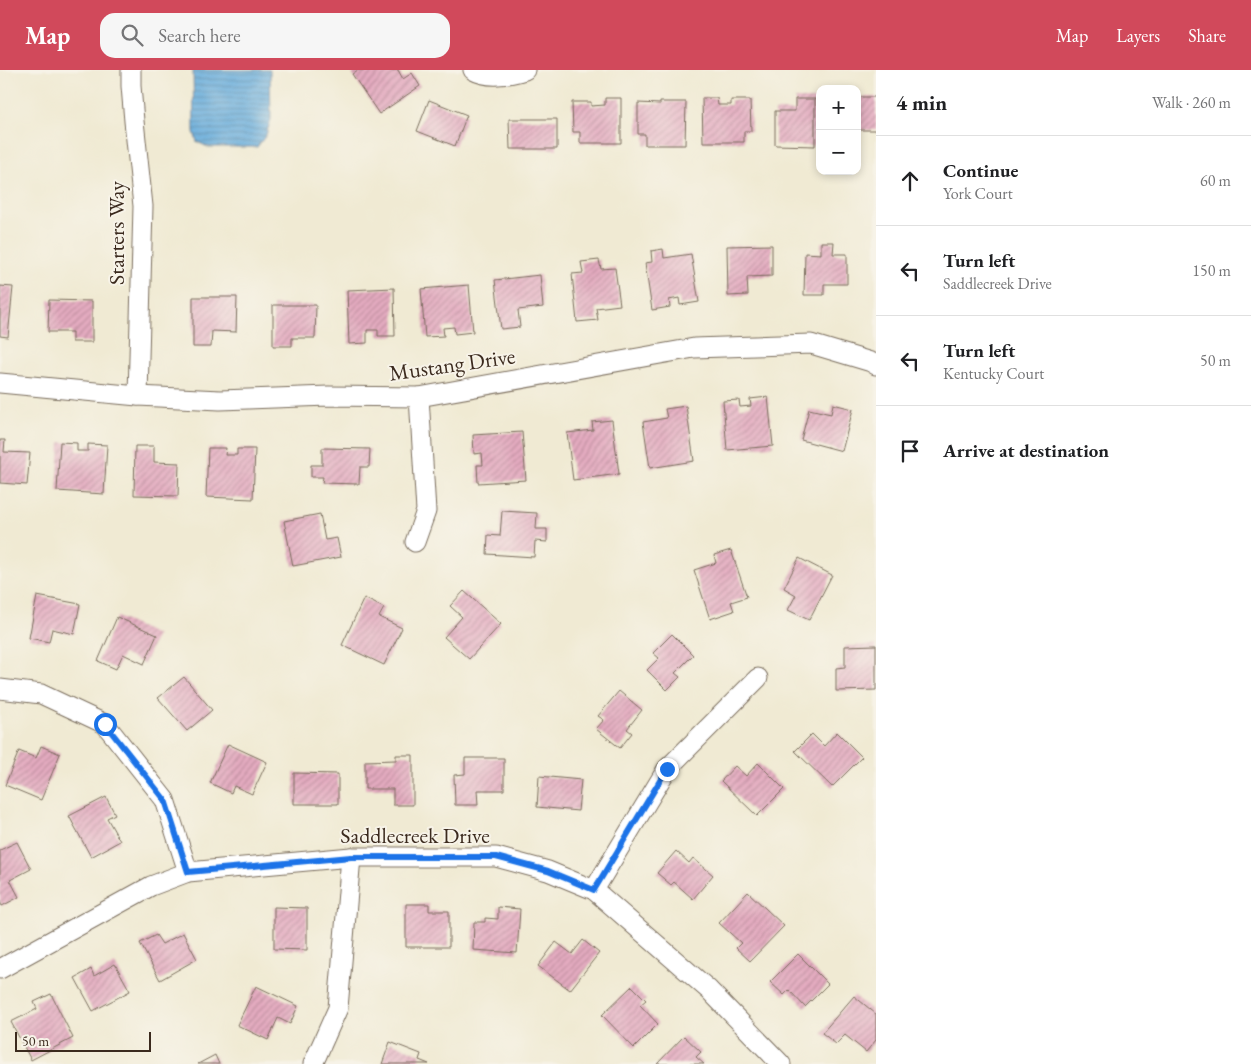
<!DOCTYPE html>
<html lang="en">
<head>
<meta charset="utf-8">
<style>
	body { margin:0; font-family:"EB Garamond",serif; background:#f6f6f6; color:#202124 }
	.controls { position:absolute; right:15px; top:15px; display:grid; overflow:hidden; border-radius:10px; box-shadow:0 2px 8px #0003 }
	.controls button { width:45px; height:45px; display:grid; place-items:center; padding:0; border:0; border-bottom:1px solid #e0e0e0; background:#fff; color:#202124; font:25px sans-serif }
	.scale { position:absolute; left:15px; bottom:12px; width:136px; box-sizing:border-box; padding-left:5px; border:2px solid #3b2a1e; border-top:0; font-size:14px; line-height:18px; white-space:nowrap; color:#3b2a1e; -webkit-text-stroke:4px #f7f3e8; paint-order:stroke }
	.stop { position:absolute; width:15px; height:15px; margin:-11px; border:4px solid #1a73e8; border-radius:50%; background:#fff }
	.stop.end { background:#1a73e8; border-color:#fff; box-shadow:0 1px 5px #0008 }
	.list { margin:0; padding:0; list-style:none }
	h2 { display:flex; justify-content:space-between; align-items:center; height:65px; margin:0; padding:0 20px; font-size:21px }
	h2 small { font-size:16px; font-weight:400; color:#757577 }
	.list li { display:grid; grid-template-columns:32px 1fr auto; gap:15px; align-items:center; box-sizing:border-box; height:90px; padding:0 20px; border-top:1px solid #e0e0e0 }
	.list b { display:block; font-size:19px; white-space:nowrap }
	.list p { margin:0; font-size:16px; white-space:nowrap; color:#757577 }
	.list em { font-size:16px; font-style:normal; color:#757577 }
	.icon { flex:none; width:28px; height:28px; fill:none; stroke:currentColor; stroke-width:2; stroke-linecap:round; stroke-linejoin:round }
	.map { position:relative; flex:none; width:876px; height:994px; overflow:hidden }
	header { display:flex; align-items:center; gap:30px; box-sizing:border-box; height:70px; padding:0 25px; background:#d1495b; color:#fff }
	header strong { font-size:24px }
	nav { display:flex; gap:28px; margin-inline-start:auto; font-size:18px }
	.search { width:350px; height:45px; background:#f6f6f6; display:flex; align-items:center; gap:12px; box-sizing:border-box; padding:0 18px; border-radius:15px; color:#757577; font-size:19px }
	main { display:flex }
	aside { flex:1; background:#fff }
	.map>svg:first-child { display:block }
</style>
</head>
<body>
<header>
<strong>Map</strong>
<div class="search"><svg class="icon" aria-label="search" viewBox="0 0 24 24"><circle cx="10" cy="10" r="6"/><path d="M15 15l6 6"/></svg>Search here</div>
<nav><a>Map</a><a>Layers</a><a>Share</a></nav>
</header>
<main>
<div class="map">
<svg width="876" height="994" viewBox="0 0 876 994">
	<defs>
		<pattern id="water-rules" width="6" height="5" patternUnits="userSpaceOnUse" patternTransform="scale(1.25)"><rect width="6" height="5" fill="#65abdb"/><path d="M0 2.5h6" fill="none" stroke="#548bb1"/></pattern>
		<pattern id="building-hatch" width="6" height="6" patternUnits="userSpaceOnUse" patternTransform="scale(1.25)"><rect width="6" height="6" fill="#e4abc0"/><path d="M-1 1l2-2M0 6l6-6M5 7l2-2" fill="none" stroke="#ba8b9b"/></pattern>
	</defs>
	<rect width="100%" height="100%" fill="#f7f3e8"/>
	<filter id="ink" filterUnits="userSpaceOnUse"><feTurbulence type="fractalNoise" baseFrequency=".02" numOctaves="2"/><feDisplacementMap in="SourceGraphic" scale="10" xChannelSelector="R" yChannelSelector="G"/><feConvolveMatrix kernelMatrix="1 2 1 2 8 2 1 2 1" color-interpolation-filters="sRGB"/></filter>
	<filter id="wash" filterUnits="userSpaceOnUse"><feTurbulence type="fractalNoise" baseFrequency=".0096" numOctaves="4" result="noise"/><feDisplacementMap in="SourceGraphic" scale="20" xChannelSelector="R" yChannelSelector="G"/><feGaussianBlur stdDeviation="1.12" result="paint"/><feColorMatrix in="noise" values="0 0 0 0 0 0 0 0 0 0 0 0 0 0 0 0 0 1.4 0 .05"/><feComposite in="paint" operator="in"/></filter>
	<g filter="url(#wash)">
		<rect width="100%" height="100%" fill="#f0ead3"/>
		<path fill="url(#water-rules)" stroke="#506a7c" d="M193 0H270L271 49 266 65 257 77H208L197 72 194 62Z"/>
		<g id="blocks">
			<g fill="url(#building-hatch)">
				<path d="M358 0H398L403 9 412 3 420 16 379 44 352 4Z"/>
				<rect x="857" y="27" width="19" height="33"/>
				<path d="M605 28H621V73H580V62H573L572 32H591V36L605 35Z"/>
				<path d="M702 28H717L718 35H731V30H750L751 61H744V72H703Z"/>
				<path d="M795 29H815V76L775 75V41H795Z"/>
				<path d="M429 30 467 45 455 76 417 61Z"/>
				<path d="M660 32H686L685 75H645V64H638V33L660 34Z"/>
				<path d="M509 49H557V79H510Z"/>
				<path d="M821 172H834L833 184H847V214H824V225H804L805 183 821 184Z"/>
				<path d="M772 175V206L747 207 748 225 728 226 727 176Z"/>
				<path d="M663 179 664 188 691 184 699 232 680 235 679 228 669 230 670 237 652 240 645 193 652 192 651 181Z"/>
				<path d="M599 190 601 199 615 198 620 235 596 238 598 250 577 252 572 204 583 203 581 192Z"/>
				<path d="M540 205 543 237 518 240 520 257 501 259 495 210Z"/>
				<path d="M469 215 473 262 455 264 454 257 443 258 444 266 425 267 421 219Z"/>
				<path d="M0 216 13 217 8 267 0 266Z"/>
				<path d="M394 218 395 266H378V260H367V273L349 274 347 220Z"/>
				<path d="M193 227H237L236 262 212 261 211 277H193Z"/>
				<path d="M49 230 92 231V272H72V262H48Z"/>
				<path d="M273 235H316L315 268H292V276H273Z"/>
				<path d="M768 327 773 376 727 380 723 331 739 330 740 337 751 336 750 329Z"/>
				<path d="M833 334 853 339 842 381 801 370 809 339 831 344Z"/>
				<path d="M686 336 694 391 650 398 643 352 667 348 665 339Z"/>
				<path d="M612 350 619 404 573 410 567 363 593 360 592 352Z"/>
				<path d="M522 362 526 410 478 413 477 395H483L482 383 474 384 473 365Z"/>
				<path d="M0 370H5L4 382 30 383 27 415 0 413Z"/>
				<path d="M60 372 77 373V381H88V374L107 375 104 424 57 421Z"/>
				<path d="M135 376H154V392L179 393 178 426 134 425Z"/>
				<path d="M208 378H226L225 385H237V379H255L253 429 206 427Z"/>
				<path d="M322 378 370 379 369 397H360L359 414 322 413 323 407H311V395H322Z"/>
				<path d="M502 441 537 443 536 459H547V472L535 471 534 487 487 484 488 465 500 466Z"/>
				<path d="M320 444 325 470 337 468 341 487 293 496 284 451Z"/>
				<path d="M731 480 747 527 731 532 734 541 710 549 694 500 716 493 714 485Z"/>
				<path d="M799 488 832 505 809 550 788 540 796 525 784 518Z"/>
				<path d="M464 521 501 554 469 589 444 567 462 547 450 536Z"/>
				<path d="M37 526 80 534 74 564 52 559 49 572 29 568Z"/>
				<path d="M364 528 384 538 379 547 402 558 384 595 342 575Z"/>
				<path d="M117 547 157 565 144 594 123 584 116 599 98 591Z"/>
				<path d="M672 564 693 585 675 603 680 607 667 620 647 600 659 588 653 583Z"/>
				<path d="M876 575V620L836 621V598L845 597V576Z"/>
				<path d="M184 607 212 640 187 661 158 628Z"/>
				<path d="M619 621 642 640 627 659 632 663 620 678 596 659 604 650 598 646Z"/>
				<path d="M837 662 862 687 832 717 795 681 812 664 824 676Z"/>
				<path d="M228 674 267 692 252 724 234 716 231 723 210 713Z"/>
				<path d="M41 676 60 684 41 730 5 715 19 681 36 688Z"/>
				<path d="M396 685H413V735H393V719H365V691L396 690Z"/>
				<path d="M465 688H504V720H477L478 735H455L454 705 465 704Z"/>
				<path d="M758 693 784 719 757 746 721 711 735 696 746 706Z"/>
				<path d="M294 703 338 704V734H294Z"/>
				<path d="M539 706 581 710 578 741 537 737Z"/>
				<path d="M106 727 115 744 107 748 120 771 91 787 69 746Z"/>
				<path d="M17 772 31 799 10 810 19 827 2 836 0 832V780Z"/>
				<path d="M676 781 689 793 693 788 713 805 693 829 674 812 671 815 657 803Z"/>
				<path d="M748 822 784 856 750 891 736 878 741 873 719 853Z"/>
				<path d="M406 834H429V841H449V877H406Z"/>
				<path d="M274 837 307 838V880L274 879Z"/>
				<path d="M498 837 520 839 517 883 473 880 474 852H485V848L498 849Z"/>
				<path d="M183 863 197 889 160 910 140 873 156 865 162 874Z"/>
				<path d="M583 870 599 883 570 920 538 896 556 872 572 884Z"/>
				<path d="M798 884 828 914 805 937 789 920 784 925 770 912Z"/>
				<path d="M115 894 130 921 93 941 75 908 91 899 94 906Z"/>
				<path d="M256 916 298 936 290 954 278 948 268 970 237 955Z"/>
				<path d="M632 916 646 930 640 935 658 954 634 978 602 945Z"/>
				<path d="M51 924 73 968 31 990 11 952 37 939 34 932Z"/>
				<path d="M854 926 876 944V970L866 982 845 965 836 974 822 963Z"/>
				<path d="M684 966 701 982 696 987 704 994H657Z"/>
				<path d="M390 972 421 984 419 990 429 994H382Z"/>
				<path d="M215 985 219 994H198Z"/>
			</g>
		</g>
	</g>
	<g filter="url(#ink)">
		<use href="#blocks" fill-opacity="0" stroke="#7a6d5d" stroke-width="1"/>
		<g fill="none" stroke-linecap="round" stroke-linejoin="round">
			<g stroke="#7a6d5d" stroke-width="21">
				<g id="minor">
					<path d="M131 0V16L134 51 143 136 138 326"/>
					<path d="M473 0C489 9 509 5 525 0"/>
					<path d="M0 313 138 326 220 330 328 326 419 327 694 278 811 274 871 292 876 295"/>
					<path d="M415 472 426 441 419 327"/>
					<path d="M0 619 41 624 105 654 165 730 188 802"/>
					<path d="M594 820 667 699 758 608"/>
					<path d="M0 899 151 816 188 802 351 787H496L548 801 594 820 709 920 781 994"/>
					<path d="M313 994 338 938 351 787"/>
				</g>
			</g>
			<use href="#minor" stroke="#fff" stroke-width="19"/>
		</g>
	</g>
	<g fill="none" stroke-linecap="round" stroke-linejoin="round" filter="url(#ink)">
		<path stroke="#1a73e8" stroke-width="6" d="M105 654 165 730 188 802 351 787H496L548 801 594 820 667 699"/>
	</g>
	<g text-anchor="middle" stroke-width="4" stroke-linejoin="round" paint-order="stroke">
		<g font-size="22" fill="#3b2a1e" stroke="#f7f3e8">
			<text transform="translate(116 163) rotate(-90)" y="8">Starters Way</text>
			<text transform="translate(452 294) rotate(-8)" y="8">Mustang Drive</text>
			<text x="415" y="773">Saddlecreek Drive</text>
		</g>
	</g>
</svg>
<div class="controls">
<button>+</button>
<button>−</button>
</div>
<div class="scale">50 m</div>
<div class="stop" style="left:105px;top:654px"></div>
<div class="stop end" style="left:667px;top:699px"></div>
</div>
<aside>
<h2>4 min<small>Walk · 260 m</small></h2>
<ul class="list">
<li><svg class="icon" aria-label="ahead" viewBox="0 0 24 24"><path d="M12 20V5M6 11l6-6 6 6"/></svg><div><b>Continue</b><p>York Court</p></div><em>60 m</em></li>
<li><svg class="icon" aria-label="left" viewBox="0 0 24 24"><path d="M17 20v-9H6M10 6l-5 5 5 5"/></svg><div><b>Turn left</b><p>Saddlecreek Drive</p></div><em>150 m</em></li>
<li><svg class="icon" aria-label="left" viewBox="0 0 24 24"><path d="M17 20v-9H6M10 6l-5 5 5 5"/></svg><div><b>Turn left</b><p>Kentucky Court</p></div><em>50 m</em></li>
<li><svg class="icon" aria-label="arrive" viewBox="0 0 24 24"><path d="M6 21V4h12l-3 4 3 4H6"/></svg><div><b>Arrive at destination</b></div></li>
</ul>
</aside>
</main>
</body>
</html>
